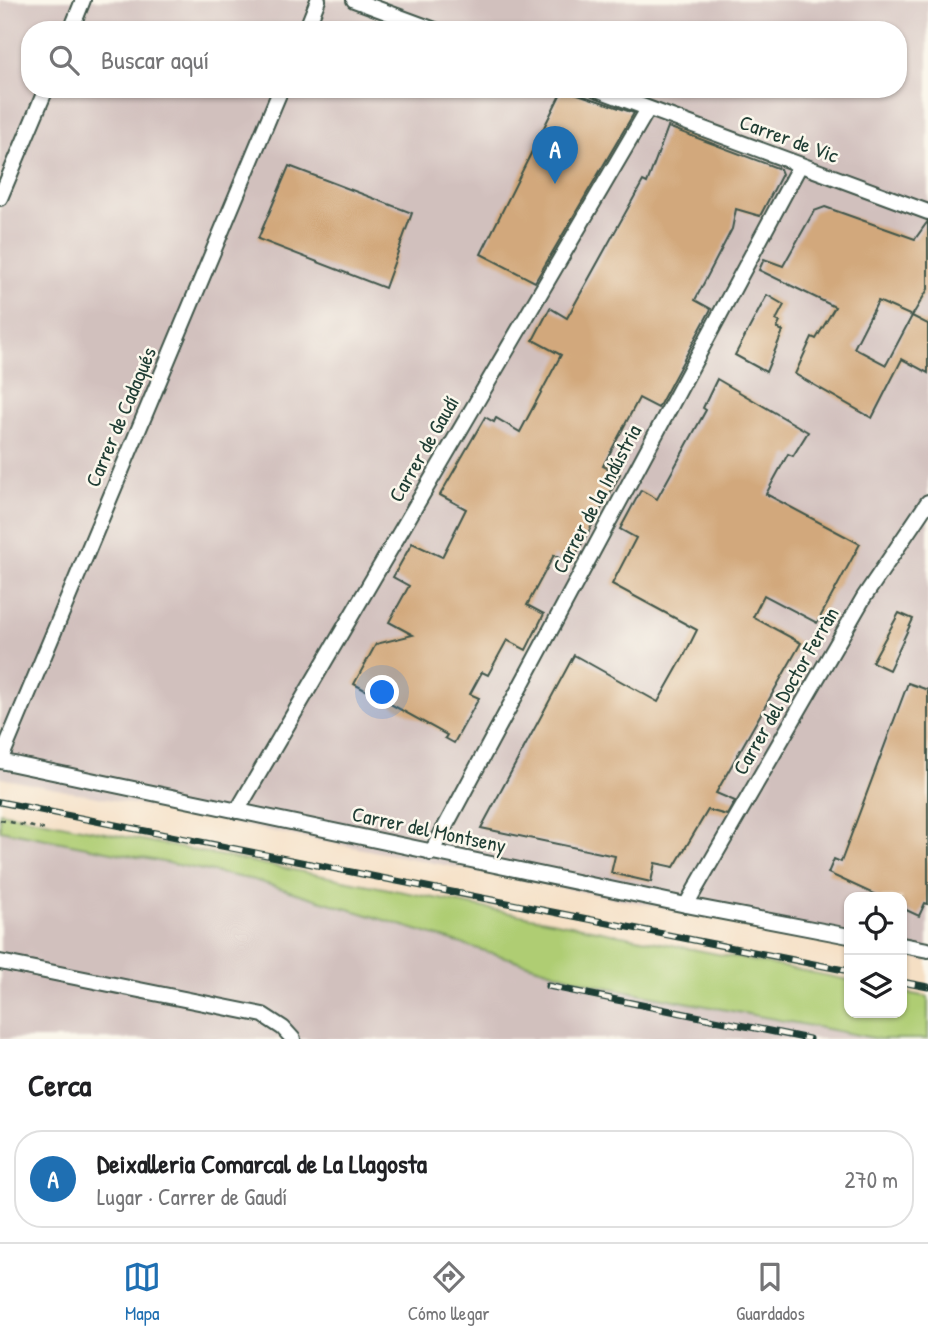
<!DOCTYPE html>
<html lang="es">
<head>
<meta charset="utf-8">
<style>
	body { margin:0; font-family:"Patrick Hand",sans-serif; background:#f6f6f6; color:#202124 }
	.controls { position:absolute; right:21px; bottom:21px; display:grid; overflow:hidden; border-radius:14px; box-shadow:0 2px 5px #0004 }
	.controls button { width:63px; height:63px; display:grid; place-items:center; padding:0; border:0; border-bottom:2px solid #e0e0e0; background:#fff; color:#202124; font:35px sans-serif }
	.you { position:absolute; left:383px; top:693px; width:24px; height:24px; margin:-18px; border:5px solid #fff; border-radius:50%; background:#1a73e8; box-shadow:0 0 0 10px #1a73e833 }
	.badge { display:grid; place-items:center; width:46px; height:46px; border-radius:50%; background:#1f6fb2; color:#fff; font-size:23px; font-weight:700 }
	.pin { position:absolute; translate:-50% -58px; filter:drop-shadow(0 2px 4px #0008) }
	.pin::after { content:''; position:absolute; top:37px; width:24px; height:21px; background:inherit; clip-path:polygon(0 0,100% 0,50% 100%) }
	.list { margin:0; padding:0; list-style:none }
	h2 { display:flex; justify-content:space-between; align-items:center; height:91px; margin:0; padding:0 28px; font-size:30px }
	h2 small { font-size:23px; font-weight:400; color:#757577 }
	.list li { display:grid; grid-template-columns:46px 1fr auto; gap:21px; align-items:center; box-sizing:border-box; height:98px; margin:0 14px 14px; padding:0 14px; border:2px solid #e0e0e0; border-radius:28px }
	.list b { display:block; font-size:26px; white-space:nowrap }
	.list p { margin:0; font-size:23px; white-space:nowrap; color:#757577 }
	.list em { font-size:23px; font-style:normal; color:#757577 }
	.icon { flex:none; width:38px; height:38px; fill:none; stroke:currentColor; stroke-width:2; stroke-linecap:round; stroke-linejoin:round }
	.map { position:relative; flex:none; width:928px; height:1039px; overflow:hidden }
	.search { position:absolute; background:#fff; box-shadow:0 2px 5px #0004; left:21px; right:21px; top:21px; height:77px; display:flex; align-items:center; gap:18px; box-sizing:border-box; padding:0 24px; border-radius:28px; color:#757577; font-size:26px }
	.sheet { height:203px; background:#fff }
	nav { display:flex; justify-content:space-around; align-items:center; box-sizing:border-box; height:98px; border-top:2px solid #e0e0e0; background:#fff; font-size:19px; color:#757577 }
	nav a { display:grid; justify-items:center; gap:4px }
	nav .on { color:#1f6fb2 }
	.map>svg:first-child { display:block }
</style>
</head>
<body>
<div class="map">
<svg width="928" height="1039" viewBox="0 0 928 1039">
	<rect width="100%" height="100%" fill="#fbf7ec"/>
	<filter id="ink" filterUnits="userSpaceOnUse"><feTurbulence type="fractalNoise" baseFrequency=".0143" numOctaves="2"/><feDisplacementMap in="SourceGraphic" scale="14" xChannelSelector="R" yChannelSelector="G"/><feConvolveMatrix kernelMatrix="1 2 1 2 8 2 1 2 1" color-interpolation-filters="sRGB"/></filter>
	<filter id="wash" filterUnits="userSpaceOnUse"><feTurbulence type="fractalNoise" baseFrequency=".00686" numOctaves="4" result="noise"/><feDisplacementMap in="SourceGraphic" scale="28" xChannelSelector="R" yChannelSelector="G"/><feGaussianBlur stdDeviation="1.57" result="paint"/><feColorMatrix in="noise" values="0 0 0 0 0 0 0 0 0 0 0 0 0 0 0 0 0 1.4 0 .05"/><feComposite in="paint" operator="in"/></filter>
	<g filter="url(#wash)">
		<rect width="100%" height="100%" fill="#f5dfc4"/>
		<g fill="#d1c0bd" fill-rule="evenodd">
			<path d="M0 0H928V961L902 955V897H849V944L0 778ZM30 30H898V89H30Z"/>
			<path d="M0 830 254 880 596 985 879 1039H0Z"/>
		</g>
		<path fill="#afcd73" stroke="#678554" stroke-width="2" d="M0 812 849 980V1013H902V992L928 997V1039H879L596 985 254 880 0 830Z"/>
		<g id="blocks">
			<g fill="#d2a87b" fill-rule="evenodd">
				<path d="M563 89 634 113 535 282 481 254Z"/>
				<path d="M668 127 780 169 782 174 760 216 736 209 732 229 695 300 711 309 658 408 639 398 603 466 620 474 615 484 570 565 554 555 527 605 544 614 526 650 507 640 488 675 482 672 470 694 479 698 454 743 445 738 447 735 354 684 376 644 413 635 389 622 409 586 393 577 412 543 442 557 466 509 440 495 485 417 494 422 496 418 520 432 561 355 533 340 550 308 567 318 643 181 647 183Z"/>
				<path d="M289 166 412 213 385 288 258 239Z"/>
				<path d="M825 207 915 239 928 221V289L912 316 928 324V373L902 359 872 418 795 374 812 337 816 339 835 307 759 270 764 259 783 266 814 211ZM878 301 912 316 886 365 854 348Z"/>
				<path d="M767 295 784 305 776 320 780 322 777 328 783 331 766 372 735 355Z"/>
				<path d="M717 379 808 432 793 456 788 454 766 494 860 544 817 623 764 595 753 617 801 643 716 793 735 801 727 815 708 810 674 867 655 863 651 882 611 873 615 856 481 828 574 655 658 702 684 656 697 630 612 584 636 538 620 529 626 518 641 490 657 499 706 410 703 408Z"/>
				<path d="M899 613 913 619 889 670 872 662Z"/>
				<path d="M908 683 928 690V904L925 903 919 916 902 908V897H880L828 873 834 859 841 862Z"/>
			</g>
		</g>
	</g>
	<g filter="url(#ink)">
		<use href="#blocks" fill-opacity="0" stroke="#3f554a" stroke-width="2"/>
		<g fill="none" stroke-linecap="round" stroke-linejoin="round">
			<g stroke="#3f554a" stroke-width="18">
				<g id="minor">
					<path d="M354 0 435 30"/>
					<path d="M71 30 83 0"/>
					<path d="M306 30 318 0"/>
					<path d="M596 89 928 212"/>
					<path d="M0 198 46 89"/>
					<path d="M0 761 686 905 849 936"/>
					<path d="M0 761 281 89"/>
					<path d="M237 811 648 109"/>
					<path d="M431 853 800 165"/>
					<path d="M686 905 864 597 928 502"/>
					<path d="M902 945 928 950"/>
					<path d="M0 962 263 1015 283 1028 293 1039"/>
				</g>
			</g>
			<path stroke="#3f554a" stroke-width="2.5" stroke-dasharray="5 5" stroke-linecap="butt" d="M0 820 47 830"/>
			<use href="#minor" stroke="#fff" stroke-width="14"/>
			<g stroke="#1f3d34" stroke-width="7">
				<g id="rail">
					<path d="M0 802 849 971"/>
					<path d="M902 982 928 987"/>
					<path d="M548 986 809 1039"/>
				</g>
			</g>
			<use href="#rail" stroke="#fbf7ec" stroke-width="4.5" stroke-dasharray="13" stroke-linecap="butt"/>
		</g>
	</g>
	<g text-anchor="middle" stroke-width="5" stroke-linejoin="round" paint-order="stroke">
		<g font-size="21" fill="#1f3d34" stroke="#fbf7ec">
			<text transform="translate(789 139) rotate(20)" y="7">Carrer de Vic</text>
			<text transform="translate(121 417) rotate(-67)" y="7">Carrer de Cadaqués</text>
			<text transform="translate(424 449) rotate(-60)" y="7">Carrer de Gaudí</text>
			<text transform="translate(597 499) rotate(-62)" y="7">Carrer de la Indústria</text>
			<text transform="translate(786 691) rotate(-60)" y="7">Carrer del Doctor Ferràn</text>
			<text transform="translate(429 830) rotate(12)" y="7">Carrer del Montseny</text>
		</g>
	</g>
</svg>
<div class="controls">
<button><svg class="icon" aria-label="locate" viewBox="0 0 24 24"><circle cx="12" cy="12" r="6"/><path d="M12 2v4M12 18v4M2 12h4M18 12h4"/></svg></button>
<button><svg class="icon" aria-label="layers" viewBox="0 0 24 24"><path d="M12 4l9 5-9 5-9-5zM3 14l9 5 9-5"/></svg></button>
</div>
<div class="you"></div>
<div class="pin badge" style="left:555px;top:184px">A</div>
<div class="search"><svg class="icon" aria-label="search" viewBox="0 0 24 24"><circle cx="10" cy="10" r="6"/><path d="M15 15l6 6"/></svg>Buscar aquí</div>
</div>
<section class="sheet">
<h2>Cerca<small></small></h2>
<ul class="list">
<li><span class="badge">A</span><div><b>Deixalleria Comarcal de La Llagosta</b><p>Lugar · Carrer de Gaudí</p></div><em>270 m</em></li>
</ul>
</section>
<nav>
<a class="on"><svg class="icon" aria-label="map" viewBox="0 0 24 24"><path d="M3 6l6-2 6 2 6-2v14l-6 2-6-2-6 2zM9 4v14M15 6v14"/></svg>Mapa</a>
<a><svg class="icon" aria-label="directions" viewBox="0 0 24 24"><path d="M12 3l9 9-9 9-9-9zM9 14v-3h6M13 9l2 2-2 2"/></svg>Cómo llegar</a>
<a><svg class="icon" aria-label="saved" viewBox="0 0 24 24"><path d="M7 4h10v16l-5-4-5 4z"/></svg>Guardados</a>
</nav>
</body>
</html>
